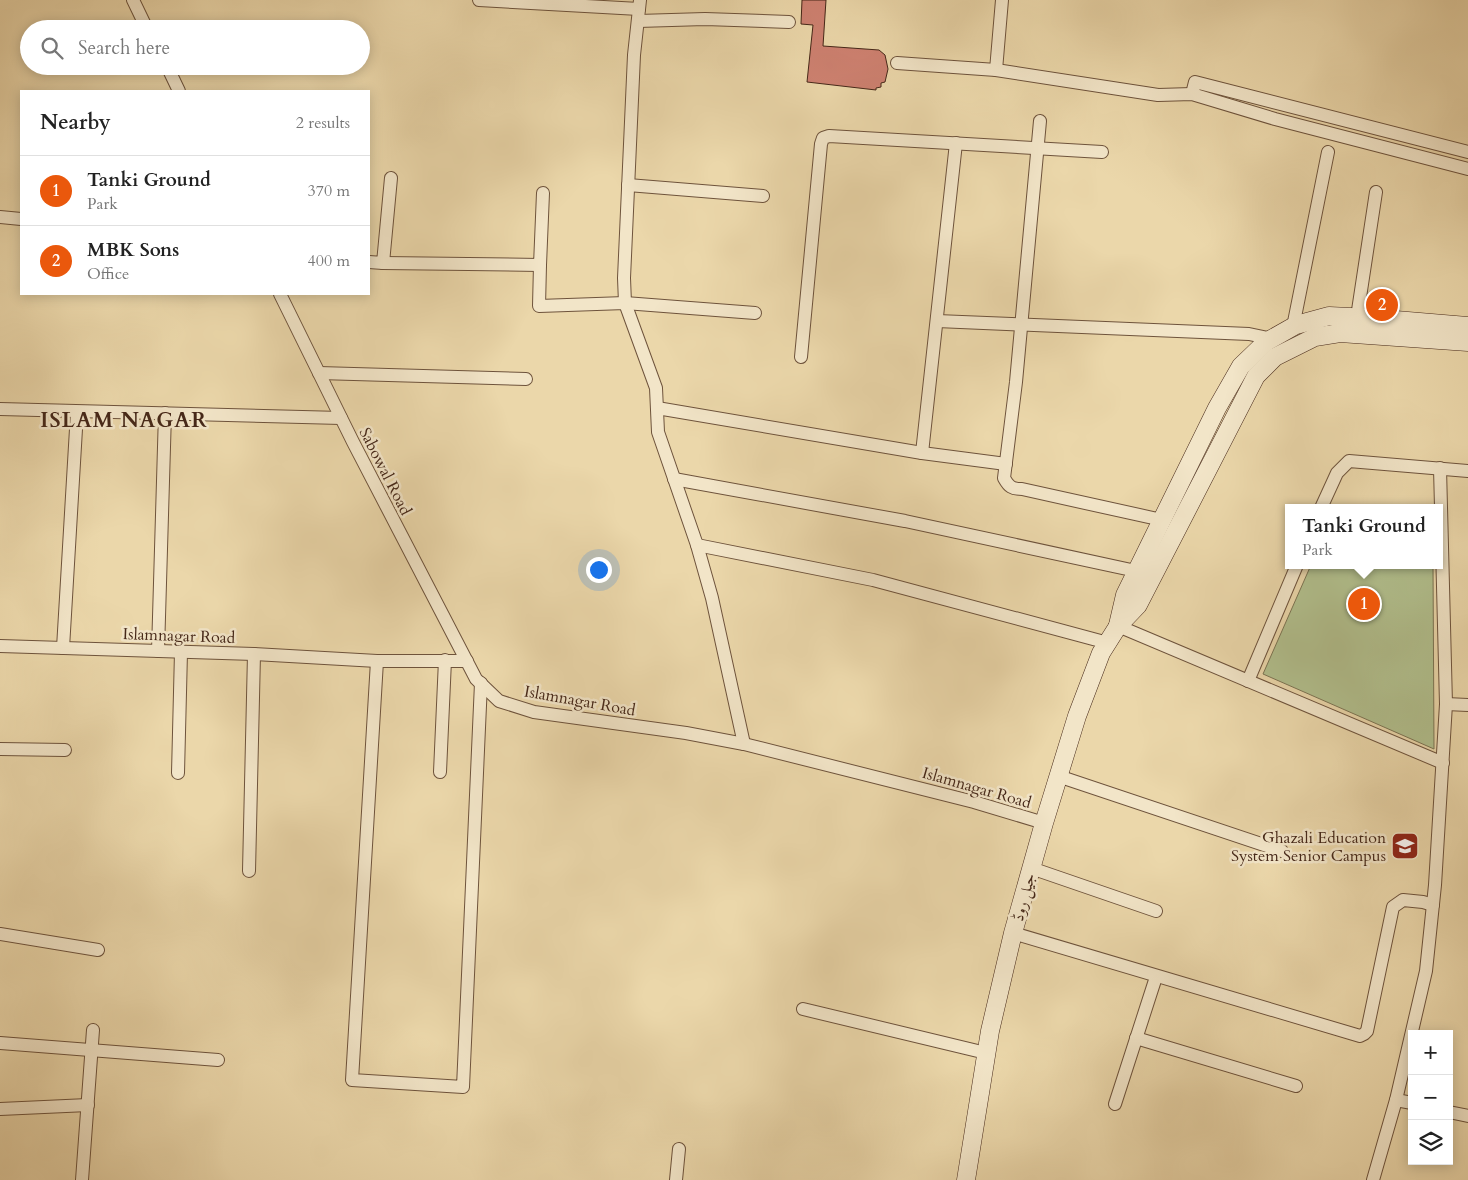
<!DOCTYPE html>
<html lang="en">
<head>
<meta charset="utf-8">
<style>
	body { margin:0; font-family:Cardo,Amiri,serif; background:#f2f2f2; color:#222 }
	.controls { position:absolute; right:15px; bottom:15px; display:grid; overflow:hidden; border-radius:0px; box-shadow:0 2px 12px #0003 }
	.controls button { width:45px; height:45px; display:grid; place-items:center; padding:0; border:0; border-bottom:1px solid #e0e0e0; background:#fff; color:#222; font:25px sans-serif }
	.you { position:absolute; left:598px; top:569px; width:18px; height:18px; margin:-12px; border:4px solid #fff; border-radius:50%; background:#1a73e8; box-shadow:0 0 0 8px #1a73e833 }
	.badge { display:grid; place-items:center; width:32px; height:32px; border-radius:50%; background:#ea580c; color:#fff; font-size:16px; font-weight:700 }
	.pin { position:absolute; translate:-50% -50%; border:2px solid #fff; box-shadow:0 1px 5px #0006 }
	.popup { position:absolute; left:1285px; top:504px; width:158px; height:65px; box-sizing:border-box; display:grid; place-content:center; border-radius:0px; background:#fff; filter:drop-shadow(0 1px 4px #0005); font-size:16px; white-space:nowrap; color:#767676 }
	.popup b { font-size:19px; color:#222 }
	.popup::after { content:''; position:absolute; left:50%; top:100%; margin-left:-10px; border:10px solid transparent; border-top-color:#fff }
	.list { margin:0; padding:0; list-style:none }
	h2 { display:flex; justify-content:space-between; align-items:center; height:65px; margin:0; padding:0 20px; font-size:21px }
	h2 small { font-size:16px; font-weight:400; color:#767676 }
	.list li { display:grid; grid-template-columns:32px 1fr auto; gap:15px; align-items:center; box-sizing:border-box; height:70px; padding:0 20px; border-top:1px solid #e0e0e0 }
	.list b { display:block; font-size:19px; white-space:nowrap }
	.list p { margin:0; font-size:16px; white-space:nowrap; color:#767676 }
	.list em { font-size:16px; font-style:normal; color:#767676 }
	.icon { flex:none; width:28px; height:28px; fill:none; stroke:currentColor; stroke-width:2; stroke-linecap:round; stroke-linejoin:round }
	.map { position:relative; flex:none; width:1468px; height:1180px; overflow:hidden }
	.search { position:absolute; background:#fff; box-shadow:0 2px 12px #0003; left:20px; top:20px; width:350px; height:55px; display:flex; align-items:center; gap:12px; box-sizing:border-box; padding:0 18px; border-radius:28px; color:#767676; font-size:19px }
	.panel { position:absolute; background:#fff; box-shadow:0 2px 12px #0003; left:20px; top:90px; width:350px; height:205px; border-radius:0px }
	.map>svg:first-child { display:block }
</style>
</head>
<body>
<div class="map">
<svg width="1468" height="1180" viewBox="0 0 1468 1180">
	<rect width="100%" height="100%" fill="#ebd7aa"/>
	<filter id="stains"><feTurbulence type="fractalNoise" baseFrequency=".004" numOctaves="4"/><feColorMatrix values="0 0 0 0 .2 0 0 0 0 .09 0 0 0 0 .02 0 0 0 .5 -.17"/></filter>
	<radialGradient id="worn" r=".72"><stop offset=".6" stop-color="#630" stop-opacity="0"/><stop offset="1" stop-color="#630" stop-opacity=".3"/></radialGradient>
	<path fill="#b1bf8d" stroke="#7b7352" d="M1311 565H1433L1434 749 1263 674Z"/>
	<path fill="#ce8171" stroke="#452718" d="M802 0H826L823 46 879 50 885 55 888 69 885 82 881 83V87L876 88V90L807 82 813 25 801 24Z"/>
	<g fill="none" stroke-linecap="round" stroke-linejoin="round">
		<g stroke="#6e533c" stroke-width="14">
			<g id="minor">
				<path d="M133 0 147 29"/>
				<path d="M479 0 639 9"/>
				<path d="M640 0 634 55 624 278 625 303 656 388 658 432 697 545 712 598 744 744"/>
				<path d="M638 21 705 19 789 22"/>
				<path d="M897 63 996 70 1158 95 1192 94 1275 119 1468 169"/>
				<path d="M167 66 179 91"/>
				<path d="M996 70 1002 0"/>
				<path d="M1192 94 1195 82 1468 152"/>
				<path d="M1040 121 1016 382 1004 478C1009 487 1012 489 1022 489L1162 520"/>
				<path d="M628 185 763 196"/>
				<path d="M0 217 21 219"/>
				<path d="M369 262 383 263 391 178"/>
				<path d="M383 263 540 265 543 193"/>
				<path d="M540 265 539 306 625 303 755 313"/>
				<path d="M280 294 353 442 476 679 499 701 534 712 686 733 744 744 974 802 1044 823"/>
				<path d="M1357 317 1376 192"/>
				<path d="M937 321 1249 334 1272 339"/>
				<path d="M1293 327 1328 152"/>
				<path d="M801 357 821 144 823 138 829 136 1102 152"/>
				<path d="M319 373 526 379"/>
				<path d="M657 408 922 453 1006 464"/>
				<path d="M0 409 341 418"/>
				<path d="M922 453 956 143"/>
				<path d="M674 479 905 521 1136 571"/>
				<path d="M1321 508 1337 473 1349 461 1468 471"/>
				<path d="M697 545 873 580 1108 643"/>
				<path d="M1118 626 1443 763"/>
				<path d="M0 646 254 654 377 661H467"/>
				<path d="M63 648 77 412"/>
				<path d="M158 651 165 413"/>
				<path d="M377 661 352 1080 463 1087 481 683"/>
				<path d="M1248 681 1297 565"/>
				<path d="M1446 704 1468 705"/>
				<path d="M0 749 65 750"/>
				<path d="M440 772 445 660"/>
				<path d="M178 773 181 652"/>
				<path d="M1058 776 1282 851"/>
				<path d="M1031 868 1156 911"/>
				<path d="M249 871 254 654"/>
				<path d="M1013 933 1360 1036 1364 1034 1367 1031 1393 907 1403 900 1423 902 1433 905"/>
				<path d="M0 934 98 950"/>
				<path d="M803 1009 986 1053"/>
				<path d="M1136 1038 1296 1086"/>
				<path d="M0 1043 218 1060"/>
				<path d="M1396 1100 1412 1103"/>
				<path d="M1115 1104 1156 977"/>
				<path d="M0 1109 88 1105"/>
				<path d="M1449 1112 1468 1116"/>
				<path d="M82 1180 93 1030"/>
				<path d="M676 1180 679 1149"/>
				<path d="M1373 1180 1396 1100 1426 971 1435 885 1446 704 1440 468"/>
			</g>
		</g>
		<g stroke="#452718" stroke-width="19">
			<g id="secondary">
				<path d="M1118 625 1125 595 1217 408 1241 366 1266 342 1296 325 1329 316 1372 318 1468 326"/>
				<path d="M966 1180 990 1031 1013 933 1044 823 1077 716 1101 653 1118 626 1138 605 1256 376 1275 357 1315 337 1340 333 1468 342"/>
			</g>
		</g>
		<use href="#minor" stroke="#f2e5c8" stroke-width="12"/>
		<use href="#secondary" stroke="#f2e5c8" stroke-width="18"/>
	</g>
	<defs>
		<g id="school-square" transform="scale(1.4375)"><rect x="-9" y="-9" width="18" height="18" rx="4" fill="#8f2418" stroke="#f2e5c8"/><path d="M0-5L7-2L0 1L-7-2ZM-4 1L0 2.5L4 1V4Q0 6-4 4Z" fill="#fff"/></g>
	</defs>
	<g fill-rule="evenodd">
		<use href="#school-square" x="1405" y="846"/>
	</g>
	<g text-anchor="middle" stroke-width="5" stroke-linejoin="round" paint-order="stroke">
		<g font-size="16" fill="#452718" stroke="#f2e5c8">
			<text transform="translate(386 471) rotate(63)" y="6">Sabowal Road</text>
			<text transform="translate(179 635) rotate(2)" y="6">Islamnagar Road</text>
			<text transform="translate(580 700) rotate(10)" y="6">Islamnagar Road</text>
			<text transform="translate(977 787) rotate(16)" y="6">Islamnagar Road</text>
			<text transform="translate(1023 897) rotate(-75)" y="6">جیل روڈ</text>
		</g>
		<g font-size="16" fill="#452718" stroke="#f2e5c8" text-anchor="end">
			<text x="1386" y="843">Ghazali Education<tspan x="1386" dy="18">System Senior Campus</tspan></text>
		</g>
		<g font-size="21" font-weight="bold" letter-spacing="1" fill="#452718" stroke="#f2e5c8">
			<text x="124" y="427">ISLAM NAGAR</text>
		</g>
	</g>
	<rect width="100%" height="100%" filter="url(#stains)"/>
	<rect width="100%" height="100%" fill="url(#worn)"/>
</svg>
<div class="controls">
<button>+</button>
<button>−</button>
<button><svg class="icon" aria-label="layers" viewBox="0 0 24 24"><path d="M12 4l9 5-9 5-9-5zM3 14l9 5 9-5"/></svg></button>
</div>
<div class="you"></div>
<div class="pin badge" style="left:1364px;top:604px">1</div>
<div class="popup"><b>Tanki Ground</b>Park</div>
<div class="pin badge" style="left:1382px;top:305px">2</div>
<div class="search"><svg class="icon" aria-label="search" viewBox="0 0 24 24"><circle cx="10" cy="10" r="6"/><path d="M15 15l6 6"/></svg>Search here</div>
<section class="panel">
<h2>Nearby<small>2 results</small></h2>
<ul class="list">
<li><span class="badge">1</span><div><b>Tanki Ground</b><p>Park</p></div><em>370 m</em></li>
<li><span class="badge">2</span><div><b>MBK Sons</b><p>Office</p></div><em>400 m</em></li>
</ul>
</section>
</div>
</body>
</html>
